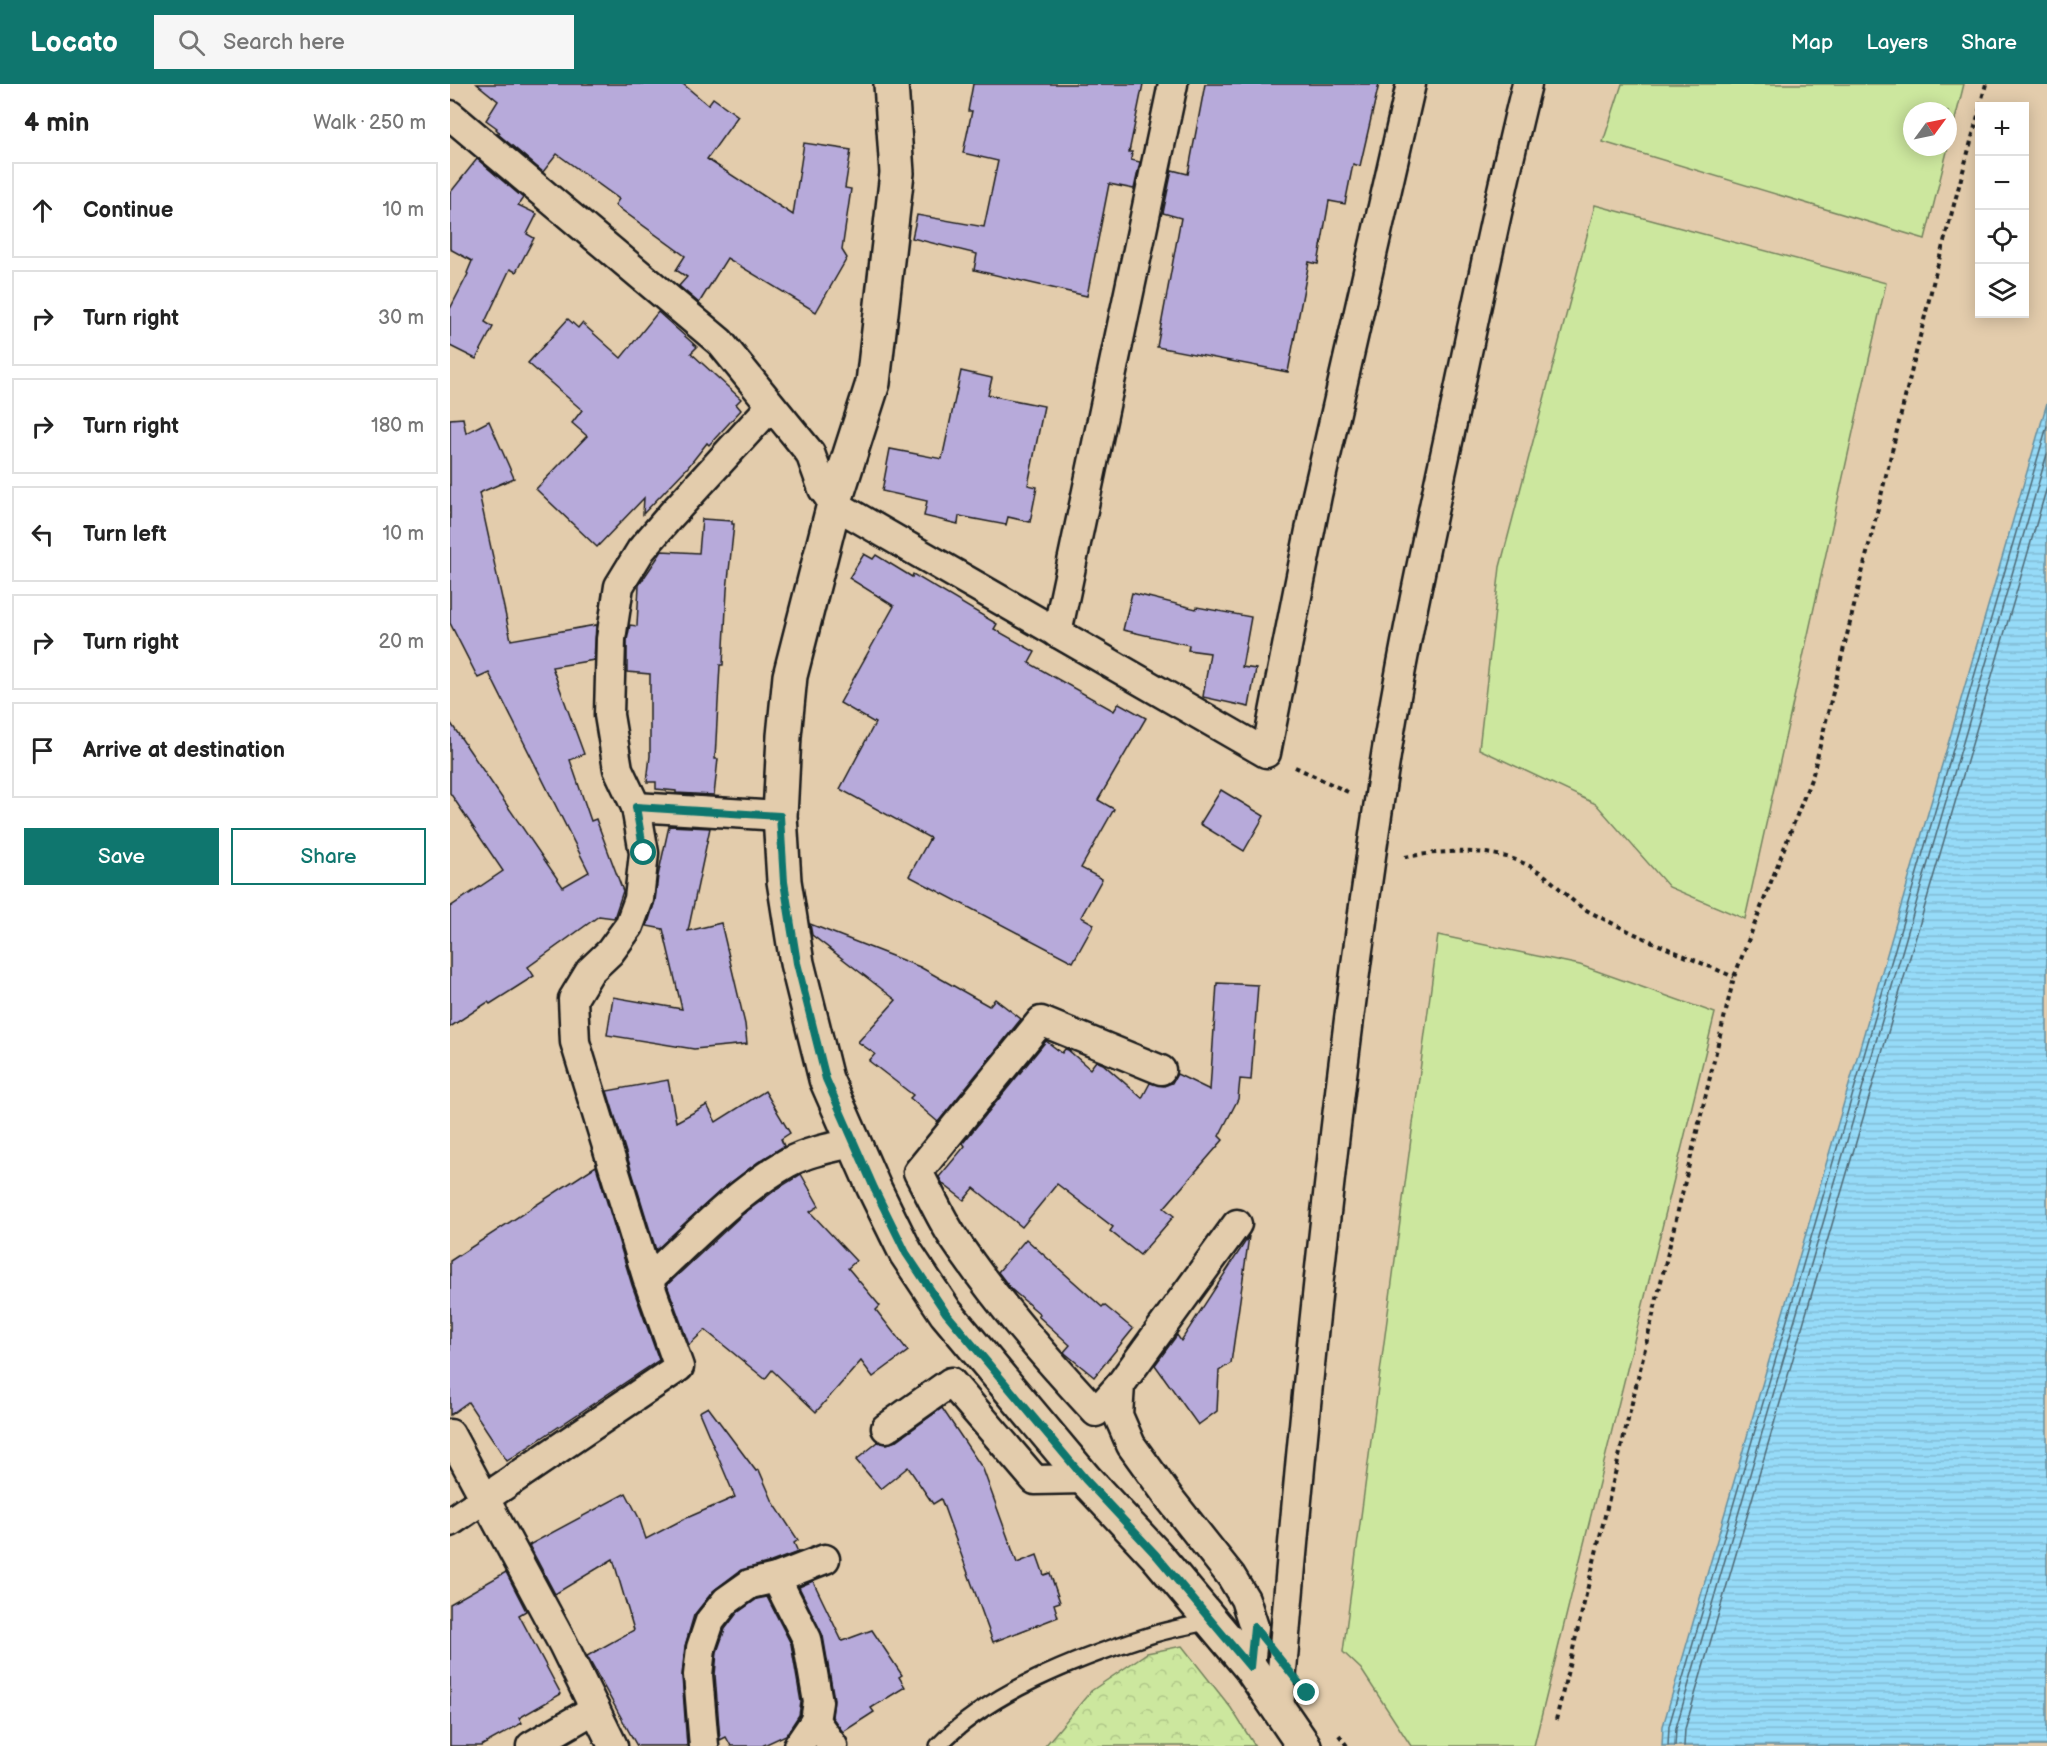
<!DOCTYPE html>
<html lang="en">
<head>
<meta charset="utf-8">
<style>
	body { margin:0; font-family:"Balsamiq Sans",sans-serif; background:#f6f6f6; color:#222 }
	.controls { position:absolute; right:18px; top:18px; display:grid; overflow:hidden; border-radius:0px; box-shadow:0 3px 15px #0003 }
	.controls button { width:54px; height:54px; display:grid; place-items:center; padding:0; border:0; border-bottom:2px solid #e0e0e0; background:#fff; color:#222; font:30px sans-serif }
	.compass { position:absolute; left:1453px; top:18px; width:54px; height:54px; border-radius:50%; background:#fff; box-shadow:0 3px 15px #0003; rotate:57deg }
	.stop { position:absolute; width:18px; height:18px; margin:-14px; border:4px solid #0f766e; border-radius:50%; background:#fff }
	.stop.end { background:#0f766e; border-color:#fff; box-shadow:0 2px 6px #0008 }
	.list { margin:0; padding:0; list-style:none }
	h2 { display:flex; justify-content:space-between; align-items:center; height:78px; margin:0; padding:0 24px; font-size:26px }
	h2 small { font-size:20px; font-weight:400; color:#767676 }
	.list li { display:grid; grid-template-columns:39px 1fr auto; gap:18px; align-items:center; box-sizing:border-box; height:96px; margin:0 12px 12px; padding:0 12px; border:2px solid #e0e0e0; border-radius:0px }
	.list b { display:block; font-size:22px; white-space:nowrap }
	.list em { font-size:20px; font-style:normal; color:#767676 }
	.actions { display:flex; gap:12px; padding:18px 24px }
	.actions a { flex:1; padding:14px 0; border:2px solid #0f766e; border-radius:0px; text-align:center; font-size:21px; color:#0f766e }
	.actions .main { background:#0f766e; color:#fff }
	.icon { flex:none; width:33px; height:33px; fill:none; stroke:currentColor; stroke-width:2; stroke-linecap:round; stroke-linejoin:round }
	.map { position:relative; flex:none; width:1597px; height:1662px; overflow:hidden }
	header { display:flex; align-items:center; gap:36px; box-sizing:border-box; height:84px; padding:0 30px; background:#0f766e; color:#fff }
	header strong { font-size:28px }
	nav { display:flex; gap:33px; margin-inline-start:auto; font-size:21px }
	.search { width:420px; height:54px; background:#f6f6f6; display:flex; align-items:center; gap:15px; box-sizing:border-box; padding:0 21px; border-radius:0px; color:#767676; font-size:22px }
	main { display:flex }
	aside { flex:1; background:#fff }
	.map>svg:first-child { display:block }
</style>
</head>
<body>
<header>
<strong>Locato</strong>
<div class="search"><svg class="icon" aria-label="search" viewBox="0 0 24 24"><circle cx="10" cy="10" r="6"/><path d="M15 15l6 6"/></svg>Search here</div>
<nav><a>Map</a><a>Layers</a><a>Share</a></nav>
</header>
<main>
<aside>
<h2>4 min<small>Walk · 250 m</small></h2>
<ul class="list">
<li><svg class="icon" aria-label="ahead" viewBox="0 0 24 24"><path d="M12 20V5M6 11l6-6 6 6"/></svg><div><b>Continue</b></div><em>10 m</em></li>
<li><svg class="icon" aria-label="right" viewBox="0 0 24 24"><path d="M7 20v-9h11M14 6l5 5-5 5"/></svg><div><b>Turn right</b></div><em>30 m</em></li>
<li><svg class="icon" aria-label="right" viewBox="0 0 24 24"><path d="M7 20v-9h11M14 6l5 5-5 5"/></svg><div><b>Turn right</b></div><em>180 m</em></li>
<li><svg class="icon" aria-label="left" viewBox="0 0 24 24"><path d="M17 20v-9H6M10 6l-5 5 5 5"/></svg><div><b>Turn left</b></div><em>10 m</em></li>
<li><svg class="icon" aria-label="right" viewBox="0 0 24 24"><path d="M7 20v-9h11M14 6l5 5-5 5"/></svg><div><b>Turn right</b></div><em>20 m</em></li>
<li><svg class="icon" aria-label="arrive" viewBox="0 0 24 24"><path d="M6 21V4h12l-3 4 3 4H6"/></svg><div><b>Arrive at destination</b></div></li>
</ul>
<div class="actions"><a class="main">Save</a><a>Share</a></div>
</aside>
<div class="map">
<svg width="1597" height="1662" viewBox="0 0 1597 1662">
	<defs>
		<pattern id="forest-crowns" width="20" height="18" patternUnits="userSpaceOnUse" patternTransform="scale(1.5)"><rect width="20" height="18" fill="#cce79e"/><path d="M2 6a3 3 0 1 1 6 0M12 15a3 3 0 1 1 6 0" fill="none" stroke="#afc688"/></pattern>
		<pattern id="water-rules" width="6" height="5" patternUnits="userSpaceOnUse" patternTransform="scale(1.5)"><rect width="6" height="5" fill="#96dbf8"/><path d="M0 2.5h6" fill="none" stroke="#81bbd4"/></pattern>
	</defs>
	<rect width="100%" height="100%" fill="#e3ccac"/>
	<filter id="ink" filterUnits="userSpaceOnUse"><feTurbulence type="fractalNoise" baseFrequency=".0167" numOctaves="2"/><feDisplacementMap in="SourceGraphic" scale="12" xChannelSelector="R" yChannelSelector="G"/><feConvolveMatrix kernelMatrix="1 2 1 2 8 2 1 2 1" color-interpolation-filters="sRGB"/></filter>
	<g filter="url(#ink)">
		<path fill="url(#forest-crowns)" stroke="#74825d" stroke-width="1.5" d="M732 1562 781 1624 805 1662H595L641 1607 697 1569Z"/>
		<g fill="#cce79e" stroke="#74825d" stroke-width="1.5" fill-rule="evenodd">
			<path d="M1172 0H1514L1475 155 1153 58ZM1462 27H1498V63H1462Z"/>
			<path d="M1145 121 1436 199 1295 835 1219 803 1146 720 1029 665 1050 483Z"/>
			<path d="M988 851 1130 881 1265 929 1084 1662H961L911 1585 893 1568Z"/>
		</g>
		<path fill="url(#water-rules)" stroke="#658fa0" stroke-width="1.5" d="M1597 319V1662H1212L1213 1642Z"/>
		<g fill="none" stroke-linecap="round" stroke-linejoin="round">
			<g stroke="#4d6874" stroke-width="1.5">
				<path d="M1218 1662 1219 1642 1597 342"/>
				<path d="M1225 1662 1226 1644 1597 370"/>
				<path d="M1234 1662 1235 1645 1597 403"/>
			</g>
		</g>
		<g fill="#b7aada" stroke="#1c1c1c" stroke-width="1.5">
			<path d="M27 0H233L258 21 263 14 288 32 257 75 343 131 354 59 401 66 395 104 401 105 392 166 397 174 366 228 277 174 249 219 229 202 237 193 226 186 235 172 165 121 169 115 107 70 93 88 48 50 50 49 46 45 47 44 36 36 48 17Z"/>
			<path d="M523 0H693L679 68H682L681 76 690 78 684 105 659 100 637 212 524 186 527 170 462 154 467 131 534 143 548 77 513 69 522 27H518Z"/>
			<path d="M755 0H929L910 82 903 80 895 120 879 117 868 180 859 178 838 288 707 263 731 134 713 129 722 86 738 90Z"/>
			<path d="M27 75 73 114 68 121 87 130 77 150 84 154 66 188 60 185 35 238 43 243 26 275 0 262V225L18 190 17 189 22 177 0 165V109Z"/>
			<path d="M208 228 247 263 241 269 291 315 286 320 291 326 259 361 257 359 238 383 193 430 194 414 147 463 86 405 137 352 122 339 132 326 78 279 118 235 128 244 132 239 171 274Z"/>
			<path d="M511 287 542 294 538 311 594 322 578 401 587 403 580 438 558 433 556 441 509 432 508 440 474 432 477 417 432 407 440 365 492 375Z"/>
			<path d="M13 334 16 349 39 337 64 394 29 409 61 556 146 541 144 576 102 583 134 670 120 676 141 737 146 735 173 807 164 834 149 832 78 883 84 892 40 920 38 918 0 943V823L53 787 0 709V638L113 803 139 788 39 589 28 594 0 539V335Z"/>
			<path d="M252 435 282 437V440H284L277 506 273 581H270L265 675H268L264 711 226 709V707L206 705V698H197L200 672V590L177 588V556L180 541 187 542 189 501 212 467 249 469Z"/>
			<path d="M414 470 423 475 426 471 462 493 463 490 547 540 544 545 585 568 579 579 664 627 669 619 696 634 648 716 664 725 631 784 652 795 631 833 644 840 623 878 459 792 480 754 390 705 425 639 390 619 444 522 399 494Z"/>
			<path d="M682 509 746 525 747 523 801 533 792 583 806 585 799 623 753 613 760 569 738 566 739 561 673 546Z"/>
			<path d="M771 706 814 732 794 767 750 740Z"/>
			<path d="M219 742 260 744 238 847 271 839 295 940 297 960 244 965 157 951 163 913 232 925 213 845 197 842 205 817 208 792Z"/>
			<path d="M360 840 470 883 539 922 545 915 571 935 488 1038 460 1014 463 1011 419 977 425 970 408 958 446 916 362 851Z"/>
			<path d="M767 899 808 901 801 996 790 995 788 1015 769 1052 773 1056 714 1124 724 1132 690 1171 660 1147 663 1143 607 1100 572 1143 524 1104 514 1116 493 1100 489 1093 515 1062 513 1059 596 957 612 969 615 965 618 966 640 985 646 977 653 980 692 1014 700 999 714 1002 722 999 727 990 760 1006Z"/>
			<path d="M218 996 226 1038 257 1021 266 1038 315 1007 340 1049 331 1055 334 1062 308 1078 271 1106 206 1166 157 1007Z"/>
			<path d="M146 1082 182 1201 209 1276 57 1377 18 1318 0 1331V1177Z"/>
			<path d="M351 1090 369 1122 360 1128 406 1177 398 1184 430 1222 426 1226 458 1267 423 1293 411 1277 366 1328 322 1286 315 1295 255 1246 239 1261 217 1201 292 1131 327 1105Z"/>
			<path d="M799 1152 781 1279 769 1287 767 1327 748 1341 705 1281 727 1251 731 1257Z"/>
			<path d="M576 1155 652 1223 654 1221 683 1245 644 1293 616 1270 614 1268 620 1261 588 1232 590 1230 561 1205 548 1188Z"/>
			<path d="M258 1323 306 1387 309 1386 323 1418 348 1456 344 1459 348 1468 321 1478 291 1486 263 1507 244 1531 235 1562 232 1592 237 1662H187L137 1572 184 1546 163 1475 105 1510 79 1461 176 1409 189 1434 196 1455 232 1436 285 1413 249 1328Z"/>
			<path d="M492 1324 533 1385 567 1479 587 1471 594 1491 600 1489 610 1518 604 1520 608 1533 543 1558 491 1415 483 1420 458 1383 431 1405 406 1376 428 1358 437 1360 446 1357Z"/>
			<path d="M56 1488 76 1527 69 1531 111 1610 69 1634 72 1639 31 1662H0V1520Z"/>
			<path d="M363 1497 392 1557 422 1546 452 1591 449 1593 455 1603 421 1624 424 1628 393 1648 382 1633 384 1615 373 1552 349 1503Z"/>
			<path d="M317 1513 341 1560 351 1618 349 1631 336 1651 312 1662H281L276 1653 270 1656 265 1591 267 1568 275 1545 287 1529 307 1515Z"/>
		</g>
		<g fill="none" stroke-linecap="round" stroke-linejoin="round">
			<g stroke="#1c1c1c" stroke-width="20">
				<path id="lane" d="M488 1662C539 1608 628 1574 698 1552 718 1545 740 1542 761 1537"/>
			</g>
			<g stroke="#1c1c1c" stroke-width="33">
				<g id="street">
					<path d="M0 31 270 258 360 369 373 405 384 420 816 669 867 411 961 0"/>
					<path d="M607 549 723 0"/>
					<path d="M186 723 330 732"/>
					<path d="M787 1140 670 1301 668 1331 681 1361 720 1415 781 1492 795 1515 804 1543 800 1583"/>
					<path d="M198 1196C242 1155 285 1109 337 1079 357 1068 382 1063 404 1059"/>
					<path d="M670 1301 646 1328C595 1273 545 1216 503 1153 490 1133 480 1110 468 1088L591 937 711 986"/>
					<path d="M436 1344 501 1298 585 1396 635 1395"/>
					<path d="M0 1350 113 1560 163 1662"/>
					<path d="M0 1438 229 1283 198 1196 125 958 123 915 140 887 160 868 179 842 189 815 194 769 186 723 168 685 159 631 161 555 169 502 191 466 221 431 321 322"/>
					<path d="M326 1494 357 1555 368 1618 365 1637 383 1662"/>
					<path d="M829 1623C854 1316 885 1008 931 704 949 581 976 460 1002 339 1026 226 1049 112 1077 0"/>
					<path d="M81 1662 145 1625"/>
					<path d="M254 1662 248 1591 251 1564 260 1537 276 1517 300 1500 326 1494 375 1475"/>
					<path d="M348 1662 365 1637"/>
				</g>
			</g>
			<g stroke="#1c1c1c" stroke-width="38">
				<path id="secondary" d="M441 0 447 89 423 299 384 420 340 592 334 652 330 732 334 797 347 879 376 995 424 1104 456 1169 496 1229 635 1395 706 1471 800 1583 854 1662"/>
			</g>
			<g stroke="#1c1c1c" stroke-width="4" stroke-dasharray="4.5 4.5" stroke-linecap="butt">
				<path d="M1530 22 1536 0"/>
				<path d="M845 683 898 708"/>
				<path d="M955 773C998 766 1050 762 1088 787 1107 799 1119 817 1138 827 1186 852 1235 872 1284 893"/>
				<path d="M1106 1636 1284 893 1363 690 1485 191 1530 24"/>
				<path d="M889 1651 897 1662"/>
			</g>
			<use href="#lane" stroke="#e3ccac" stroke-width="15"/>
			<use href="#street" stroke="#e3ccac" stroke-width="28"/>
			<use href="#secondary" stroke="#e3ccac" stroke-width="33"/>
		</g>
	</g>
	<g fill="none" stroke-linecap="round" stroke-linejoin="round" filter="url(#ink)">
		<path stroke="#0f766e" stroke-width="8" d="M194 769 186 723 330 732 334 798 347 879 376 995 424 1104 456 1169 496 1229 635 1395 706 1471 800 1583 804 1543 857 1609"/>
	</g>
</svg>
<div class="controls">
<button>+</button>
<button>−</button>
<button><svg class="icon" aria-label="locate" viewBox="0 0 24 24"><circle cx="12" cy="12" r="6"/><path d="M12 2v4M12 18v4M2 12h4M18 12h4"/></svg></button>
<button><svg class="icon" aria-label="layers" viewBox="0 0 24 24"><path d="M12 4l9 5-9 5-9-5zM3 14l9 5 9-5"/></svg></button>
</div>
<svg class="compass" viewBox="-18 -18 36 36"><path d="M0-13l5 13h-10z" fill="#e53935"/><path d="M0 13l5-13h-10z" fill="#767676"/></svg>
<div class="stop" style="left:194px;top:769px"></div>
<div class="stop end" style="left:857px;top:1609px"></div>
</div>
</main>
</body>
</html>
